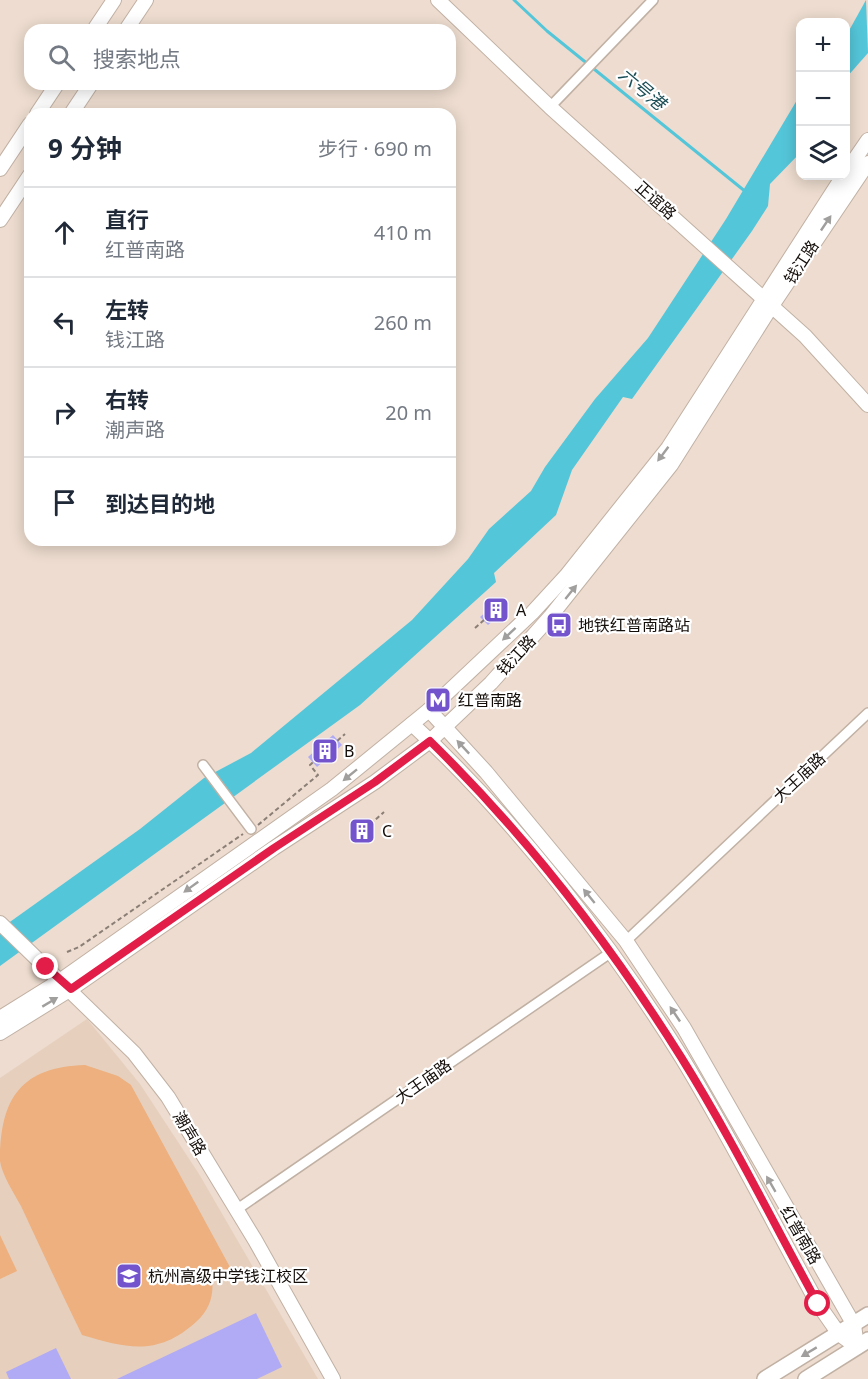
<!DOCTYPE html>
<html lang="zh">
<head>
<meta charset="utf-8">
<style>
	body { margin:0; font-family:"Noto Sans","Noto Sans SC",sans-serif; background:#f2f2f3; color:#1f2937 }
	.controls { position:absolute; right:18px; top:18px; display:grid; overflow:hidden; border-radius:12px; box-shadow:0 3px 15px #0003 }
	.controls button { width:54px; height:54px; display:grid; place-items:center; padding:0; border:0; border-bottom:2px solid #e0e1e3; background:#fff; color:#1f2937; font:30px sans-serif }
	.stop { position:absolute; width:18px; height:18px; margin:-14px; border:4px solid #e11d48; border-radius:50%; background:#fff }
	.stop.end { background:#e11d48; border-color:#fff; box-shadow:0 2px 6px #0008 }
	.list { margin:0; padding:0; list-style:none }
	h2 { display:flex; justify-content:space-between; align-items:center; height:78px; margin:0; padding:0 24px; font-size:26px }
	h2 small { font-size:20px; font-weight:400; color:#747a83 }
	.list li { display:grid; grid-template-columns:39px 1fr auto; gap:18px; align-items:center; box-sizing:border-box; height:90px; padding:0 24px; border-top:2px solid #e0e1e3 }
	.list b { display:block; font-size:22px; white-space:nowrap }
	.list p { margin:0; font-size:20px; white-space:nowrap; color:#747a83 }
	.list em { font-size:20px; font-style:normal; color:#747a83 }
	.icon { flex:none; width:33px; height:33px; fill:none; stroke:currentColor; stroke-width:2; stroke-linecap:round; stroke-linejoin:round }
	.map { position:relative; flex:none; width:868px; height:1379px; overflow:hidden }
	.search { position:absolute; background:#fff; box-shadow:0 3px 15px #0003; left:24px; top:24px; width:432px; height:66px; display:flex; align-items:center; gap:15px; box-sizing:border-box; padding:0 21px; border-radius:18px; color:#747a83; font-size:22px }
	.panel { position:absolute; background:#fff; box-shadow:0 3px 15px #0003; left:24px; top:108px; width:432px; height:438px; border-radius:18px }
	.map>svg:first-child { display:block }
</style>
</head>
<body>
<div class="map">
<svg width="868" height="1379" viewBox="0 0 868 1379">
	<rect width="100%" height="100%" fill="#eddccf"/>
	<path fill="#e6cfbd" d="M87 1019 140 1084 199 1174 318 1379H0V1078Z"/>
	<g fill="#edb07e">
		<path d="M85 1065 118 1076 131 1085 231 1269 212 1280C214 1296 209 1310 197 1321 159 1356 129 1349 82 1335 61 1292 41 1249 21 1206 14 1193 2 1175 0 1161 0 1096 23 1067 85 1065Z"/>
		<path d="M0 1235 17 1271 0 1279Z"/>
	</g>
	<g fill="#54c6d9">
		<path d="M866 0 868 53 846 78V36Z"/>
		<path d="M800 95V153L770 184 768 206 752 231 632 399 623 397 572 470 556 515 494 573 496 582 360 705 0 966V929L140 829 204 778 251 753 412 620 468 559 489 529 531 491 545 467 595 399 648 338 726 219Z"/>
	</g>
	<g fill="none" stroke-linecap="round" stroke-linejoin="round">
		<path stroke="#54c6d9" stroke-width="3" d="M514 0 547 31 746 192"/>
	</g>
	<g fill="#b1abf5">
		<path d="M500 600 507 608 488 625 480 617Z"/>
		<path d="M333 735 342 745 317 767 308 757Z"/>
		<path d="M256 1313 282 1367 257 1379H117Z"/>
		<path d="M56 1348 71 1379H9L6 1372Z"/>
	</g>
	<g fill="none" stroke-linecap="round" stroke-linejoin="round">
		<g stroke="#c1b1a4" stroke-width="12">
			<g id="street">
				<path d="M550 107 653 0"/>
				<path d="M203 765 251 829"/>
				<path d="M626 941 868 713"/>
				<path d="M236 1210 610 953"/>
			</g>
		</g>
		<g stroke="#c1b1a4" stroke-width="16">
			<g id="secondary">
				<path d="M438 0 550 107 805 336 868 405"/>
				<path d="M94 30 114 0"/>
				<path d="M126 30 146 0"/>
				<path d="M37 114 57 84"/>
				<path d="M71 114 91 84"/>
				<path d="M0 169 30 124"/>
				<path d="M846 172 868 140"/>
				<path d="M0 220 30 175"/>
				<path d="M429 710 486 772 626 941 684 1028 854 1325 857 1347"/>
				<path d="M412 724C513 817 610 942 682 1058 731 1138 773 1223 818 1304L839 1334 857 1347"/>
				<path d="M0 923 134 1053 168 1097 255 1240 333 1379"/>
				<path d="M0 1018 61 980 332 789 429 710 532 613 566 576 668 448 843 176"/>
				<path d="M0 1033 71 989 274 848 375 782 430 741 491 683 550 617 671 465 771 307 868 163"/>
			</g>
		</g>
		<g stroke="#c1b1a4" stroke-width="18">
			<g id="primary">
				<path d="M765 1379 868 1315"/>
				<path d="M806 1379 868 1340"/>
			</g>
		</g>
		<g stroke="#8a7e75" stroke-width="2" stroke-dasharray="4.5 3" stroke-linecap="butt">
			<path d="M475 628 500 606"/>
			<path d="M258 825 318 775 310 765 345 734"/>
			<path d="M359 834 384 812"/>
			<path d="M67 952 79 947 243 834"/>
		</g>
		<use href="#street" stroke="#fff" stroke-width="9"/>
		<use href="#secondary" stroke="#fff" stroke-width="14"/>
		<use href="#primary" stroke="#fff" stroke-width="15"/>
	</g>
	<defs><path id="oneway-solid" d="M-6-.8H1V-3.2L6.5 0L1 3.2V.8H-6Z" transform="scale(1.5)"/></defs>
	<g fill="#a19f9d">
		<use href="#oneway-solid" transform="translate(826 223) rotate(-56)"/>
		<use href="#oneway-solid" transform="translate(663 454) rotate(127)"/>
		<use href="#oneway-solid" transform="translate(571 592) rotate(-51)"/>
		<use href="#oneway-solid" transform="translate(509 634) rotate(137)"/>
		<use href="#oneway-solid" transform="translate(463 747) rotate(-133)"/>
		<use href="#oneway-solid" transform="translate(350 775) rotate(141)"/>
		<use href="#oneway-solid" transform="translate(191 887) rotate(144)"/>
		<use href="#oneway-solid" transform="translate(589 896) rotate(-129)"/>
		<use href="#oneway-solid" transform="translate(50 1002) rotate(-31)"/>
		<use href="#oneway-solid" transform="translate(675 1014) rotate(-124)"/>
		<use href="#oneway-solid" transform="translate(771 1184) rotate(-120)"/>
		<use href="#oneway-solid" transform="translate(809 1352) rotate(149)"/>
	</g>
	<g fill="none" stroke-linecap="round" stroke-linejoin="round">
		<path stroke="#e11d48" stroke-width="8" d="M46 967 71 989 274 848 375 782 430 741C526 835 610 944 681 1057 731 1137 773 1222 818 1304"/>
	</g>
	<defs>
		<g id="building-square" transform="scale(1.35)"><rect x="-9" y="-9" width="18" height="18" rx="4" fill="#7354cd" stroke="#fff"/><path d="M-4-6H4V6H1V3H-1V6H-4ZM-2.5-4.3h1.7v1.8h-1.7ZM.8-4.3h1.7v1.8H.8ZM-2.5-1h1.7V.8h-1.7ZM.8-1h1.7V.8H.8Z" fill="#fff"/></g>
		<g id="bus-square" transform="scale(1.35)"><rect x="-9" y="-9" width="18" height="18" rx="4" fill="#7354cd" stroke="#fff"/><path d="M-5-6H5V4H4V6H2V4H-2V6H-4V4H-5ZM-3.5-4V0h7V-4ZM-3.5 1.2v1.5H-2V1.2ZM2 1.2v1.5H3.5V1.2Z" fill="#fff"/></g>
		<g id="metro-square" transform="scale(1.35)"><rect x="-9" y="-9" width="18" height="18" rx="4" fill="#7354cd" stroke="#fff"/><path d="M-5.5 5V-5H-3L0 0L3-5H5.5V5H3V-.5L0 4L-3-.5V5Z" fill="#fff"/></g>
		<g id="school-square" transform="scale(1.35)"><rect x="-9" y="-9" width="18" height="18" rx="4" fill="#7354cd" stroke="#fff"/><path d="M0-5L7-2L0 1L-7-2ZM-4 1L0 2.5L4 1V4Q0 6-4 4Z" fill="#fff"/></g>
	</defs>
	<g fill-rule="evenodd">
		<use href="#building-square" x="496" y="610"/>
		<use href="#bus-square" x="559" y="625"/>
		<use href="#metro-square" x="438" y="700"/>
		<use href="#building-square" x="325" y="751"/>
		<use href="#building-square" x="362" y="831"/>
		<use href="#school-square" x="129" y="1276"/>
	</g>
	<g text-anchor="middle" stroke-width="4.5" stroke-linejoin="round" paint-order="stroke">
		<g font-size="16" fill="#140e0a" stroke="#fff">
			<text transform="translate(656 200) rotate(42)" y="6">正谊路</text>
			<text transform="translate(801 262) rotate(-57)" y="6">钱江路</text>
			<text transform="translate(516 655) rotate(-47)" y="6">钱江路</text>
			<text transform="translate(799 777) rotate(-43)" y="6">大王庙路</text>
			<text transform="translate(423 1081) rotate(-35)" y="6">大王庙路</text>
			<text transform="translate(190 1133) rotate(59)" y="6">潮声路</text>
			<text transform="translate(801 1235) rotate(60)" y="6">红普南路</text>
		</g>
		<g font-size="16" fill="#140e0a" stroke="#fff" text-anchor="start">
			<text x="516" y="616">A</text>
			<text x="578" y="631">地铁红普南路站</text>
			<text x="458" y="706">红普南路</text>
			<text x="344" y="757">B</text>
			<text x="382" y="837">C</text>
			<text x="148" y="1282">杭州高级中学钱江校区</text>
		</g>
		<g font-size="18" font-style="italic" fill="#1c4e56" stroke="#fff">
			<text transform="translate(642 89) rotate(40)" y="6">六号港</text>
		</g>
	</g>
</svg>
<div class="controls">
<button>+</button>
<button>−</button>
<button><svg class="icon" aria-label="layers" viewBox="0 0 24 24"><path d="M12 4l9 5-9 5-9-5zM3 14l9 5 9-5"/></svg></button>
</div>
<div class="stop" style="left:818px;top:1304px"></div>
<div class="stop end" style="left:46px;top:967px"></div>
<div class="search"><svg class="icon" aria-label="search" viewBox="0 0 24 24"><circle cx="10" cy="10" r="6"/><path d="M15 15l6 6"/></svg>搜索地点</div>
<section class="panel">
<h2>9 分钟<small>步行 · 690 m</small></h2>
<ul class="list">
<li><svg class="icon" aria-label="ahead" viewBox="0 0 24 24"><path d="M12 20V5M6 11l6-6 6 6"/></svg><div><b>直行</b><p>红普南路</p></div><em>410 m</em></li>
<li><svg class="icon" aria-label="left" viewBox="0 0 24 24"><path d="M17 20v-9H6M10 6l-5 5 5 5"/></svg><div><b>左转</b><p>钱江路</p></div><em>260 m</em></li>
<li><svg class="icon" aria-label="right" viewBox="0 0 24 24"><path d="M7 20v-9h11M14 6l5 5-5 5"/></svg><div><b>右转</b><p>潮声路</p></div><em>20 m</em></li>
<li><svg class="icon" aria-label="arrive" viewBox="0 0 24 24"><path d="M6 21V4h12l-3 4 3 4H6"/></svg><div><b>到达目的地</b></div></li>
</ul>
</section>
</div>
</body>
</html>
